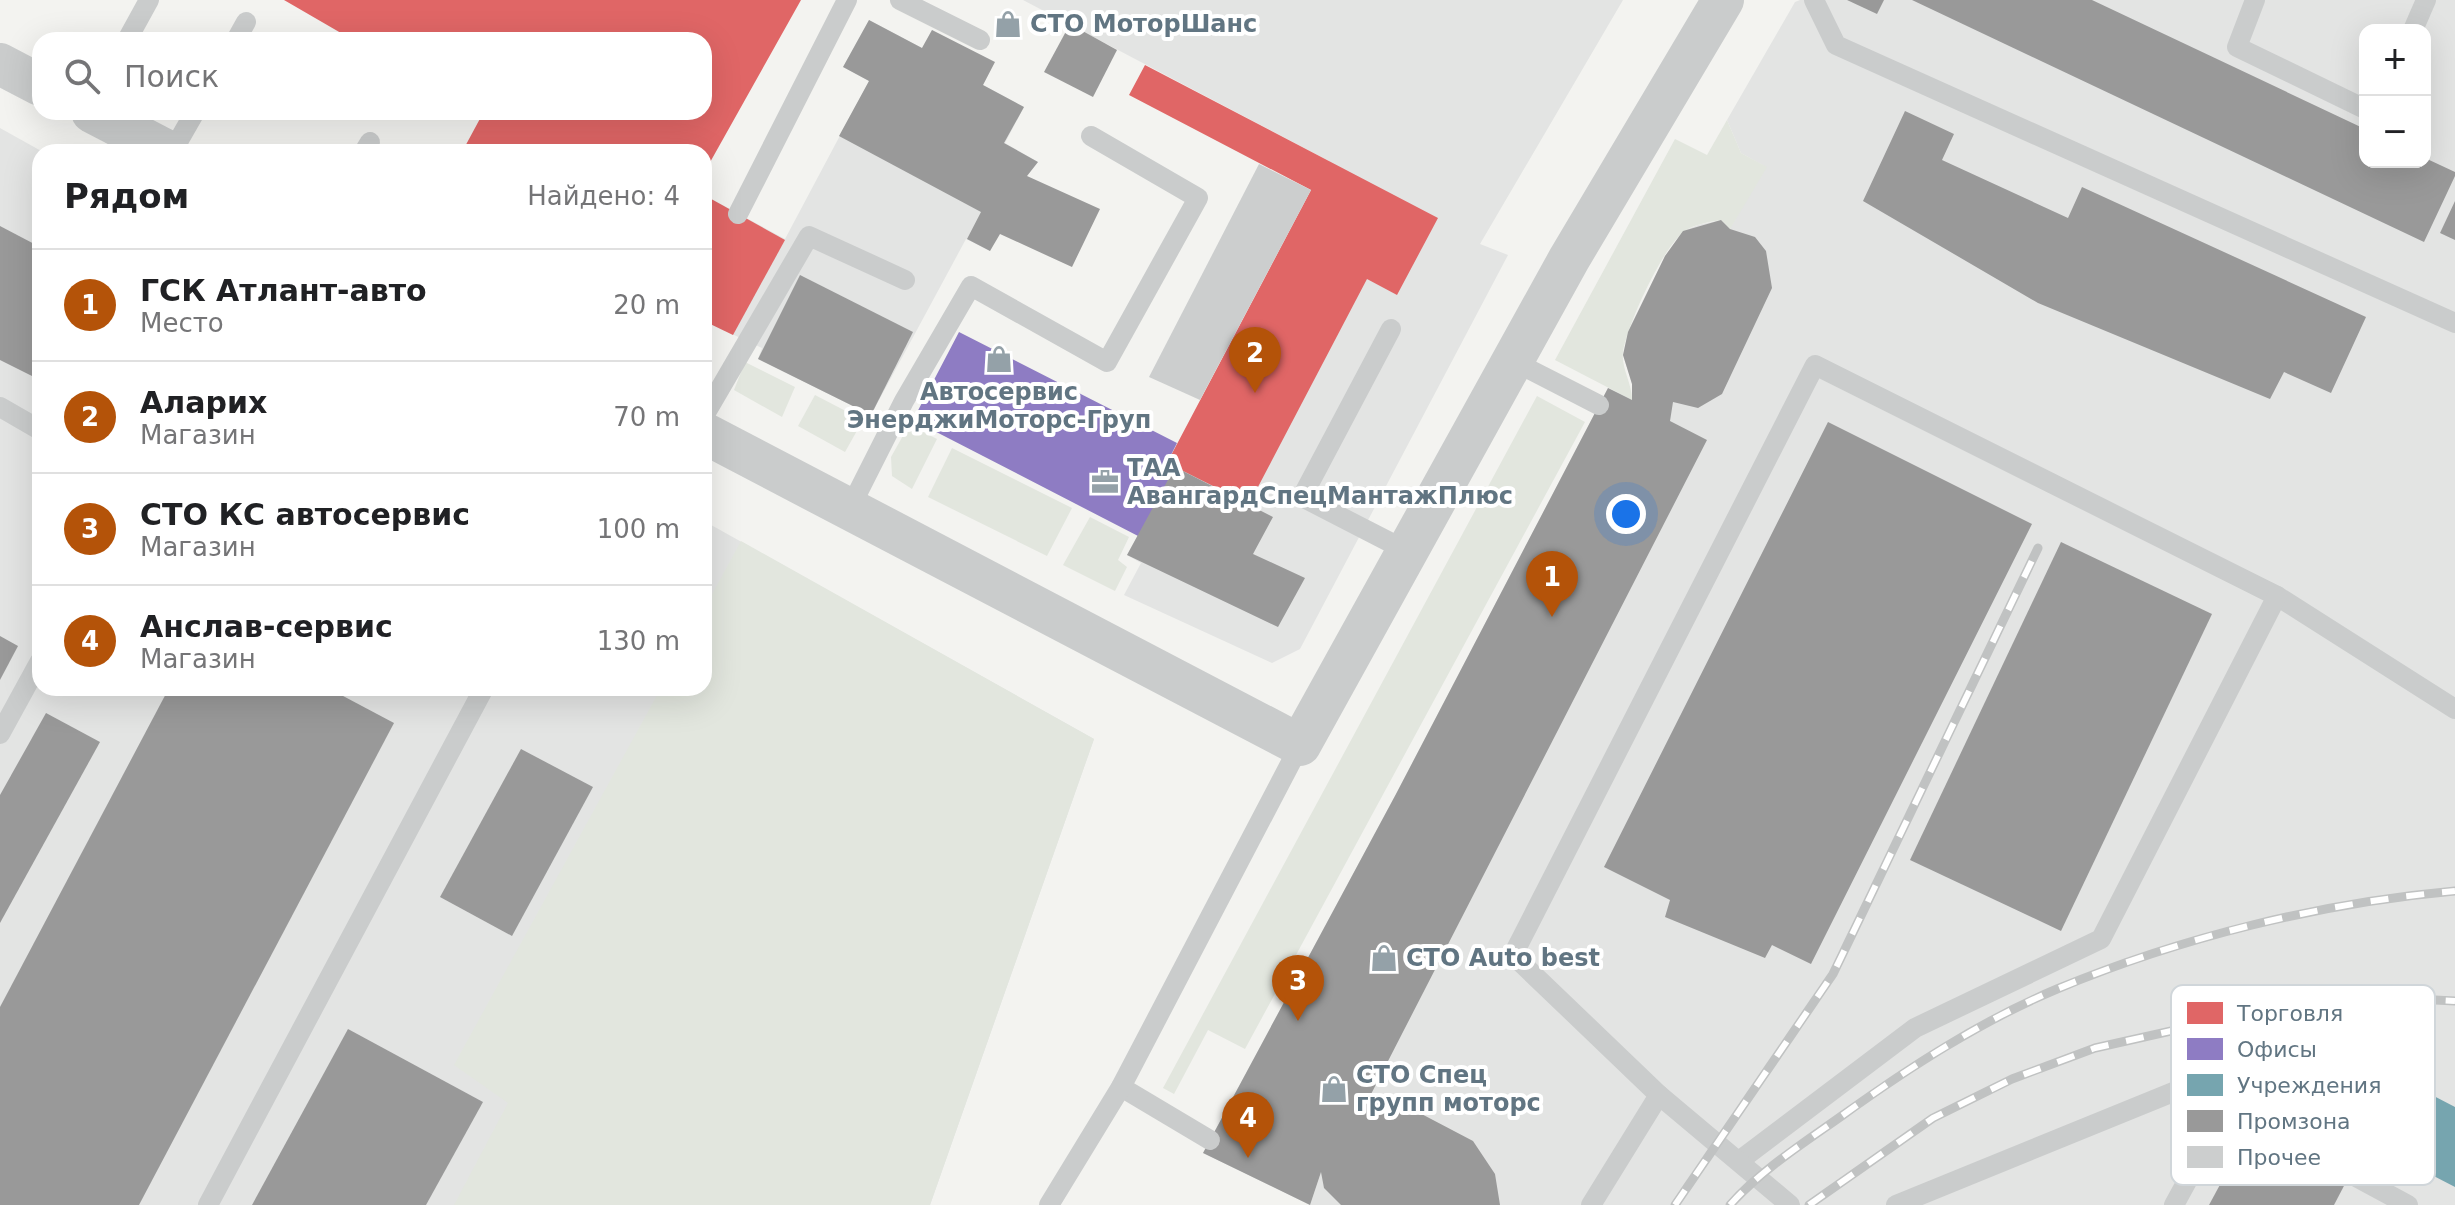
<!DOCTYPE html>
<html lang="ru">
<head>
<meta charset="utf-8">
<style>
	body { margin:0; font-family:"DejaVu Sans",sans-serif; background:#f6f6f6; color:#202124 }
	.controls { position:absolute; right:24px; top:24px; display:grid; overflow:hidden; border-radius:16px; box-shadow:0 8px 32px #0002 }
	.controls button { width:72px; height:72px; display:grid; place-items:center; padding:0; border:0; border-bottom:2px solid #e0e0e0; background:#fff; color:#202124; font:40px sans-serif }
	.you { position:absolute; left:1626px; top:514px; width:28px; height:28px; margin:-20px; border:6px solid #fff; border-radius:50%; background:#1a73e8; box-shadow:0 0 0 12px #1a73e833 }
	.badge { display:grid; place-items:center; width:52px; height:52px; border-radius:50%; background:#b45309; color:#fff; font-size:26px; font-weight:700 }
	.pin { position:absolute; translate:-50% -66px; filter:drop-shadow(0 2px 4px #0008) }
	.pin::after { content:''; position:absolute; top:42px; width:28px; height:24px; background:inherit; clip-path:polygon(0 0,100% 0,50% 100%) }
	.list { margin:0; padding:0; list-style:none }
	h2 { display:flex; justify-content:space-between; align-items:center; height:104px; margin:0; padding:0 32px; font-size:34px }
	h2 small { font-size:26px; font-weight:400; color:#757577 }
	.list li { display:grid; grid-template-columns:52px 1fr auto; gap:24px; align-items:center; box-sizing:border-box; height:112px; padding:0 32px; border-top:2px solid #e0e0e0 }
	.list b { display:block; font-size:30px; white-space:nowrap }
	.list p { margin:0; font-size:26px; white-space:nowrap; color:#757577 }
	.list em { font-size:26px; font-style:normal; color:#757577 }
	.icon { flex:none; width:44px; height:44px; fill:none; stroke:currentColor; stroke-width:2; stroke-linecap:round; stroke-linejoin:round }
	.map { position:relative; flex:none; width:2455px; height:1205px; overflow:hidden }
	.search { position:absolute; background:#fff; box-shadow:0 8px 32px #0002; left:32px; top:32px; width:680px; height:88px; display:flex; align-items:center; gap:20px; box-sizing:border-box; padding:0 28px; border-radius:24px; color:#757577; font-size:30px }
	.panel { position:absolute; background:#fff; box-shadow:0 8px 32px #0002; left:32px; top:144px; width:680px; height:552px; border-radius:24px }
	.map>svg:first-child { display:block }
</style>
</head>
<body>
<div class="map">
<svg width="2455" height="1205" viewBox="0 0 2455 1205">
	<rect width="100%" height="100%" fill="#f3f3f0"/>
	<g fill="#e3e4e3" fill-rule="evenodd">
		<path d="M1023 0H1623L1480 244 1508 255 1300 649 1272 663 1124 595 1141 563 1127 555 1175 467 1167 463 1329 161Z"/>
		<path d="M1800 0H2455V1205H1310L1203 1153 1396 794 1608 388 1632 399V384L1623 355 1628 331 1665 256 1683 231 1698 225 1721 220 1730 228 1766 167 1741 153 1727 120 1795 2ZM2365 30H2425V162H2365Z"/>
		<path d="M869 20 922 48 932 30 994 63 983 85 1024 107 1005 143 1038 162 1027 176 990 251 966 239 871 415 758 359 762 348 704 321V195L785 239 869 81 843 67Z"/>
		<path d="M0 128 43 152H40V688H704V521L1094 739 930 1205H0Z"/>
	</g>
	<g fill="#e2e6de">
		<path d="M1727 120 1741 153 1767 167 1730 229 1721 220C1709 222 1695 224 1685 231 1663 246 1627 325 1623 352 1621 368 1632 383 1632 400L1555 360 1675 139 1707 155Z"/>
		<path d="M745 362 795 387 782 417 734 390Z"/>
		<path d="M815 395 863 420 845 452 798 426Z"/>
		<path d="M1537 396 1585 422 1245 1049 1208 1030 1174 1094 1163 1088Z"/>
		<path d="M909 425 937 439 912 489 892 476 891 457Z"/>
		<path d="M952 448 1072 508 1047 556 928 497Z"/>
		<path d="M1090 517 1129 537 1118 560 1127 567 1115 591 1063 565Z"/>
		<path d="M741 541 1094 739 930 1205H454L508 1103 454 1065 661 688H704V609Z"/>
	</g>
	<g fill="#e06666">
		<path d="M284 0H801L704 173V152H462L482 115 477 112H704V40H353Z"/>
		<path d="M1145 65 1438 218 1397 295 1367 279 1249 504 1167 463 1311 190 1129 95Z"/>
		<path d="M704 195 785 240 733 335 704 321Z"/>
	</g>
	<path fill="#8e7cc3" d="M959 332 1177 443 1167 463 1175 467 1140 537 913 420Z"/>
	<path fill="#76a5af" d="M2330 1042 2455 1107V1187L2281 1097 2303 1055 2319 1064Z"/>
	<g fill="#999">
		<path d="M1847 0H1884L1877 14Z"/>
		<path d="M1912 0H2092L2365 129V162H2425V158L2455 172V176L2424 242Z"/>
		<path d="M869 20 922 48 932 30 995 62 983 85 1024 107 1004 143 1038 162 1027 176 1100 209 1072 267 1000 234 990 251 967 239 981 212 839 136 869 81 843 67Z"/>
		<path d="M1070 24 1117 50 1093 97 1044 72Z"/>
		<path d="M1905 111 1954 134 1942 160 2068 218 2082 187 2366 317 2331 393 2284 372 2270 399 2038 303 1863 201Z"/>
		<path d="M2455 201V240L2440 233Z"/>
		<path d="M1721 220 1730 229 1755 237 1766 251 1772 288 1722 394 1698 408 1673 402 1670 421 1707 440 1367 1102 1393 1099 1473 1141 1495 1174 1500 1205H1341L1324 1188 1321 1172 1310 1205 1203 1153 1396 794 1608 388 1632 400V384L1623 355 1628 332 1665 256 1683 231Z"/>
		<path d="M0 226 40 247V380L0 360Z"/>
		<path d="M800 275 913 332 871 415 758 359Z"/>
		<path d="M1828 422 2032 524 1811 964 1772 945 1765 958 1665 917 1670 900 1604 867Z"/>
		<path d="M1175 467 1273 517 1253 554 1305 578 1278 627 1127 555Z"/>
		<path d="M2061 542 2212 614 2061 931 1910 860Z"/>
		<path d="M0 636 18 646 0 680Z"/>
		<path d="M169 688H328L394 723 139 1205H0V1007Z"/>
		<path d="M46 713 100 742 0 923V795Z"/>
		<path d="M521 749 593 787 512 936 440 897Z"/>
		<path d="M348 1029 483 1102 426 1205H252Z"/>
		<path d="M2249 1131 2346 1182 2334 1205H2209Z"/>
	</g>
	<path fill="#cccece" d="M1259 164 1311 190 1200 400 1149 377Z"/>
	<g fill="none" stroke-linecap="round" stroke-linejoin="round">
		<g stroke="#cacccc" stroke-width="20">
			<path d="M900 0 980 40"/>
			<path d="M1814 0 1836 45 2455 323"/>
			<path d="M2255 0 2237 47 2365 109"/>
			<path d="M2413 30 2426 0"/>
			<path d="M127 40 149 0"/>
			<path d="M236 40 246 22"/>
			<path d="M172 152 195 112"/>
			<path d="M364 152 370 142"/>
			<path d="M738 214 847 0"/>
			<path d="M1391 329 1302 497 1407 551"/>
			<path d="M1513 361 1599 405"/>
			<path d="M0 407 40 430"/>
			<path d="M704 416 809 236 905 280"/>
			<path d="M850 508 904 401 971 286 1107 362 1198 198 1091 136"/>
			<path d="M0 734 40 661"/>
			<path d="M1121 1087 1210 1140"/>
			<path d="M1659 1095 1513 955 1815 365 2277 596 2455 709"/>
			<path d="M1739 1161 1915 1028 2101 939 2277 596"/>
			<path d="M208 1205 484 688"/>
			<path d="M1049 1205 1121 1087 1300 745"/>
			<path d="M1591 1205 1659 1095 1790 1205"/>
			<path d="M1896 1205 2188 1086 2408 1205"/>
			<path d="M2174 1205 2227 1108"/>
		</g>
		<g stroke="#cacccc" stroke-width="42">
			<path d="M0 64 40 85"/>
			<path d="M92 112 169 152"/>
			<path d="M704 433 1300 745 1569 259 1723 0"/>
		</g>
		<g stroke="#c0c2c2" stroke-width="9">
			<g id="rail">
				<path d="M1675 1205 1833 974 2038 548"/>
				<path d="M1730 1205C1761 1170 1805 1142 1843 1115 1910 1067 1981 1021 2057 989 2182 937 2320 903 2455 891"/>
				<path d="M1809 1205 1933 1118 2012 1079 2095 1048 2296 1003 2395 998 2455 1001"/>
			</g>
		</g>
		<use href="#rail" stroke="#fff" stroke-width="6" stroke-dasharray="18" stroke-linecap="butt"/>
	</g>
	<defs>
		<g id="shop-bare" transform="scale(2.16)"><path d="M-5-2.5h2.3a2.7 3.5 0 0 1 5.4 0H5L5.5 6h-11ZM-1.5-2.5h3a1.5 2.3 0 0 0-3 0Z" fill="#94a1a8" stroke="#fff" stroke-width="2.5" paint-order="stroke"/></g>
		<g id="office-bare" transform="scale(2.16)"><path d="M-6-3h4V-5.5h4V-3h4V5H-6ZM-1-4.5V-3h2v-1.5ZM-6 0V1H6V0Z" fill="#94a1a8" stroke="#fff" stroke-width="2.5" paint-order="stroke"/></g>
	</defs>
	<g fill-rule="evenodd">
		<use href="#shop-bare" x="1008" y="24"/>
		<use href="#shop-bare" x="999" y="359"/>
		<use href="#office-bare" x="1105" y="482"/>
		<use href="#shop-bare" x="1384" y="958"/>
		<use href="#shop-bare" x="1334" y="1089"/>
	</g>
	<g text-anchor="middle" stroke-width="8" stroke-linejoin="round" paint-order="stroke">
		<g font-size="24" font-weight="bold" fill="#617582" stroke="#fff" text-anchor="start">
			<text x="1030" y="32">СТО МоторШанс</text>
			<text x="999" y="400" text-anchor="middle">Автосервис<tspan x="999" dy="28">ЭнерджиМоторс-Груп</tspan></text>
			<text x="1127" y="476">ТАА<tspan x="1127" dy="28">АвангардСпецМантажПлюс</tspan></text>
			<text x="1406" y="966">СТО Auto best</text>
			<text x="1356" y="1083">СТО Спец<tspan x="1356" dy="28">групп моторс</tspan></text>
		</g>
	</g>
	<rect x="2171" y="985" width="264" height="200" rx="12" fill="#fff" stroke="#d0d6da" stroke-width="2"/>
	<rect x="2187" y="1002" width="36" height="22" fill="#e06666"/>
	<rect x="2187" y="1038" width="36" height="22" fill="#8e7cc3"/>
	<rect x="2187" y="1074" width="36" height="22" fill="#76a5af"/>
	<rect x="2187" y="1110" width="36" height="22" fill="#999"/>
	<rect x="2187" y="1146" width="36" height="22" fill="#cccece"/>
	<g font-size="22" fill="#617582">
		<text x="2237" y="1021">Торговля</text>
		<text x="2237" y="1057">Офисы</text>
		<text x="2237" y="1093">Учреждения</text>
		<text x="2237" y="1129">Промзона</text>
		<text x="2237" y="1165">Прочее</text>
	</g>
</svg>
<div class="controls">
<button>+</button>
<button>−</button>
</div>
<div class="you"></div>
<div class="pin badge" style="left:1552px;top:617px">1</div>
<div class="pin badge" style="left:1255px;top:393px">2</div>
<div class="pin badge" style="left:1298px;top:1021px">3</div>
<div class="pin badge" style="left:1248px;top:1158px">4</div>
<div class="search"><svg class="icon" aria-label="search" viewBox="0 0 24 24"><circle cx="10" cy="10" r="6"/><path d="M15 15l6 6"/></svg>Поиск</div>
<section class="panel">
<h2>Рядом<small>Найдено: 4</small></h2>
<ul class="list">
<li><span class="badge">1</span><div><b>ГСК Атлант-авто</b><p>Место</p></div><em>20 m</em></li>
<li><span class="badge">2</span><div><b>Аларих</b><p>Магазин</p></div><em>70 m</em></li>
<li><span class="badge">3</span><div><b>СТО КС автосервис</b><p>Магазин</p></div><em>100 m</em></li>
<li><span class="badge">4</span><div><b>Анслав-сервис</b><p>Магазин</p></div><em>130 m</em></li>
</ul>
</section>
</div>
</body>
</html>
